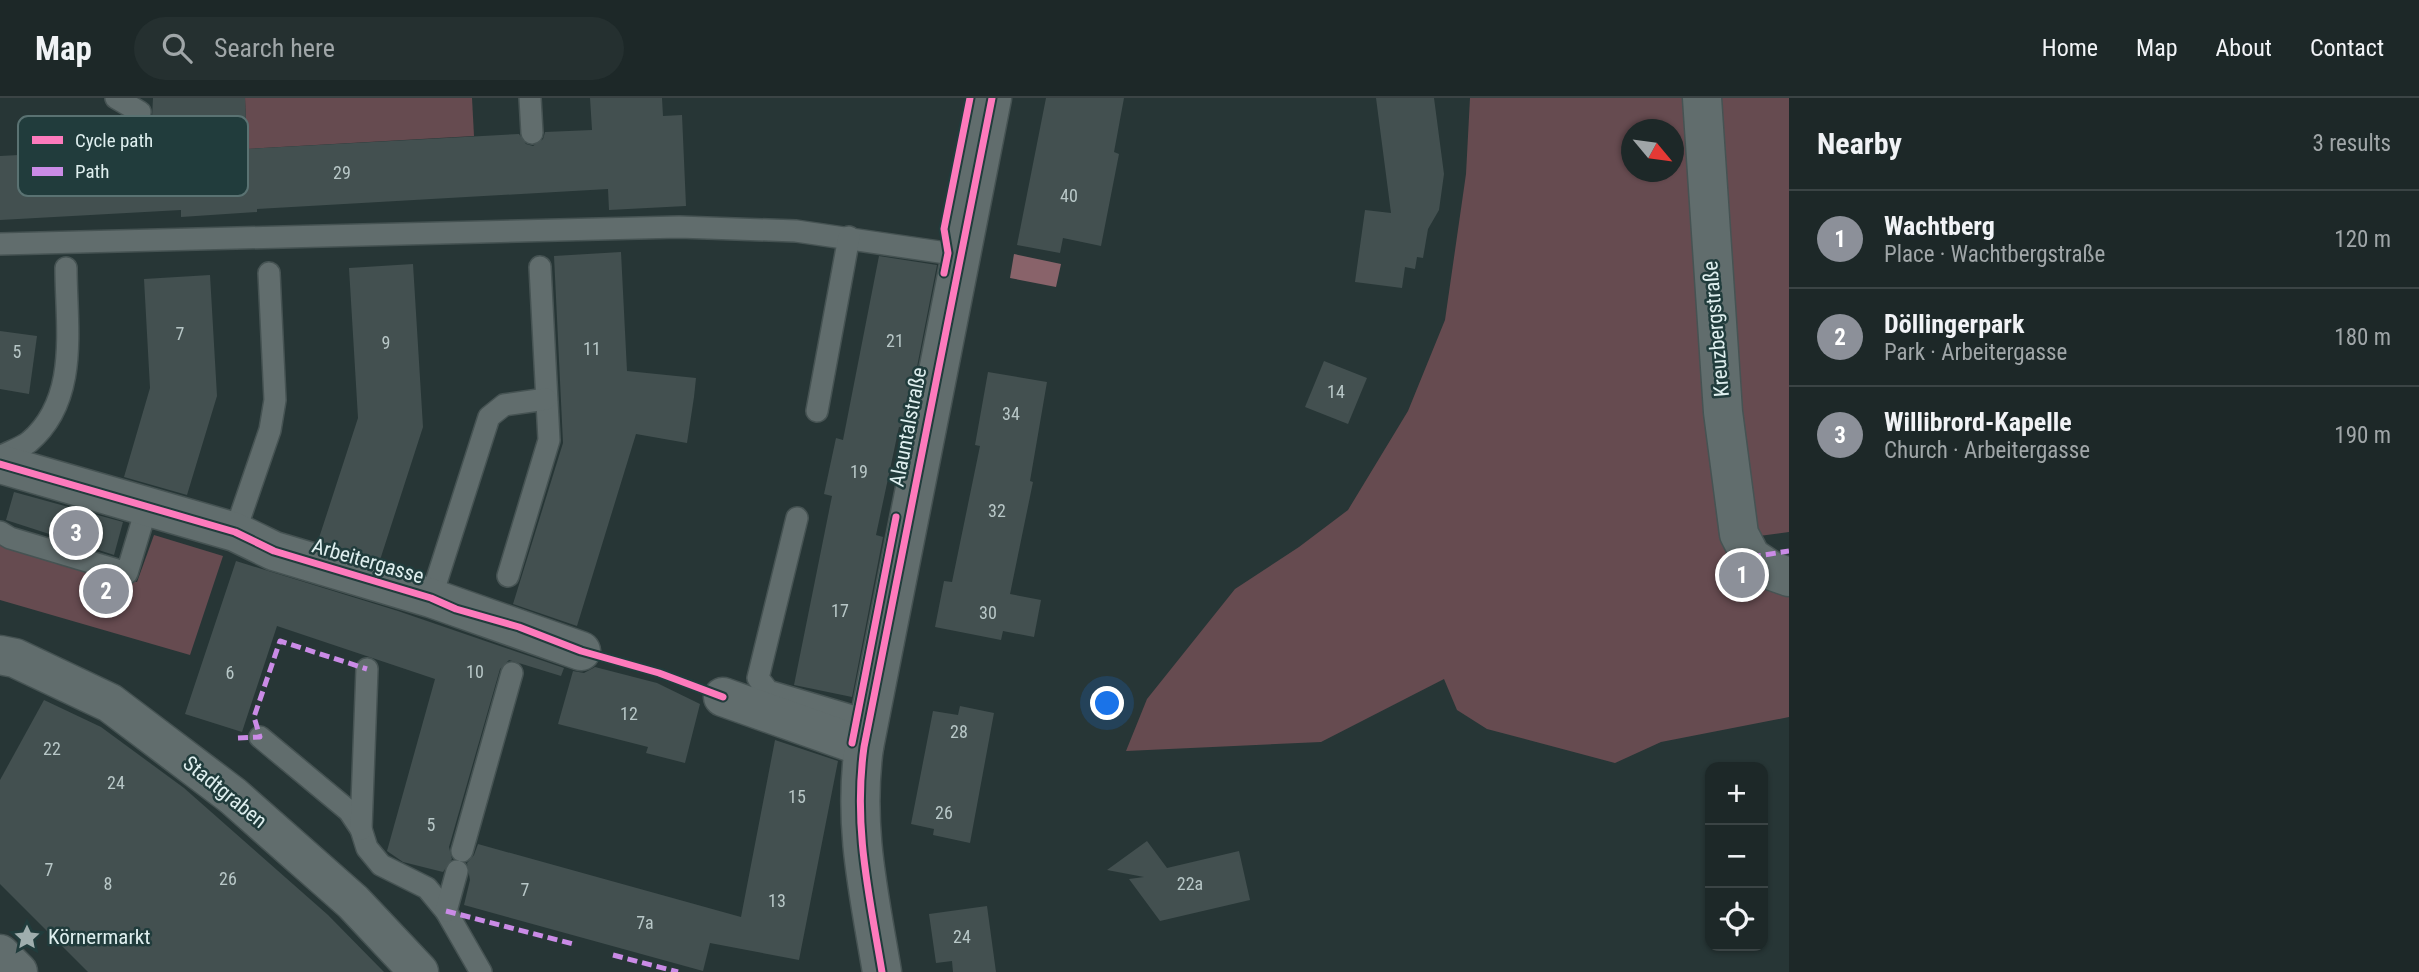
<!DOCTYPE html>
<html lang="en">
<head>
<meta charset="utf-8">
<style>
	body { margin:0; font-family:"Roboto Condensed",sans-serif; background:#253030; color:#f1f3f6 }
	.controls { position:absolute; right:21px; bottom:21px; display:grid; overflow:hidden; border-radius:14px; box-shadow:0 2px 5px #0004 }
	.controls button { width:63px; height:63px; display:grid; place-items:center; padding:0; border:0; border-bottom:2px solid #3b4445; background:#1d2828; color:#f1f3f6; font:35px sans-serif }
	.compass { position:absolute; left:1621px; top:21px; width:63px; height:63px; border-radius:50%; background:#1d2828; box-shadow:0 2px 5px #0004; rotate:119deg }
	.you { position:absolute; left:1108px; top:606px; width:24px; height:24px; margin:-18px; border:5px solid #fff; border-radius:50%; background:#1a73e8; box-shadow:0 0 0 10px #1a73e833 }
	.badge { display:grid; place-items:center; width:46px; height:46px; border-radius:50%; background:#8c9099; color:#fff; font-size:23px; font-weight:700 }
	.pin { position:absolute; translate:-50% -50%; border:4px solid #fff; box-shadow:0 2px 7px #0006 }
	.list { margin:0; padding:0; list-style:none }
	h2 { display:flex; justify-content:space-between; align-items:center; height:91px; margin:0; padding:0 28px; font-size:30px }
	h2 small { font-size:23px; font-weight:400; color:#a0a6a8 }
	.list li { display:grid; grid-template-columns:46px 1fr auto; gap:21px; align-items:center; box-sizing:border-box; height:98px; padding:0 28px; border-top:2px solid #3b4445 }
	.list b { display:block; font-size:26px; white-space:nowrap }
	.list p { margin:0; font-size:23px; white-space:nowrap; color:#a0a6a8 }
	.list em { font-size:23px; font-style:normal; color:#a0a6a8 }
	.icon { flex:none; width:38px; height:38px; fill:none; stroke:currentColor; stroke-width:2; stroke-linecap:round; stroke-linejoin:round }
	.map { position:relative; flex:none; width:1789px; height:874px; overflow:hidden }
	header { display:flex; align-items:center; gap:42px; box-sizing:border-box; height:98px; padding:0 35px; background:#1d2828; border-bottom:2px solid #3b4445 }
	header strong { font-size:33px }
	nav { display:flex; gap:38px; margin-inline-start:auto; font-size:24px }
	.search { width:490px; height:63px; background:#253030; display:flex; align-items:center; gap:18px; box-sizing:border-box; padding:0 24px; border-radius:38px; color:#a0a6a8; font-size:26px }
	main { display:flex }
	aside { flex:1; background:#1d2828 }
	.map>svg:first-child { display:block }
</style>
</head>
<body>
<header>
<strong>Map</strong>
<div class="search"><svg class="icon" aria-label="search" viewBox="0 0 24 24"><circle cx="10" cy="10" r="6"/><path d="M15 15l6 6"/></svg>Search here</div>
<nav><a>Home</a><a>Map</a><a>About</a><a>Contact</a></nav>
</header>
<main>
<div class="map">
<svg width="1789" height="874" viewBox="0 0 1789 874">
	<rect width="100%" height="100%" fill="#273636"/>
	<g fill="#664b50" fill-rule="evenodd">
		<path d="M245 0H472L474 38 247 51Z"/>
		<path d="M1470 0H1684L1765 490 1789 498V619L1661 644 1615 665 1487 631 1457 612 1444 581 1321 644 1126 653 1147 601 1235 491 1299 449 1348 412 1408 313 1445 222 1466 76ZM1632 32H1674V74H1632Z"/>
		<path d="M1715 0H1789V434L1759 438 1748 430Z"/>
		<path d="M154 437 223 458 190 557 0 502V444L137 484Z"/>
	</g>
	<path fill="#89636a" d="M1014 156 1061 166 1056 189 1010 180Z"/>
	<g fill="#435050">
		<path d="M153 0H245L247 51 519 36 526 46 533 48 543 41 545 34 592 32 590 0H662L663 18 682 17 686 108 609 112 608 91 257 111V114L181 119V112L0 122V58L131 51 142 27 152 20Z"/>
		<path d="M1046 0H1124L1114 54 1119 56 1101 148 1063 140 1060 155 1017 147Z"/>
		<path d="M1376 0H1434L1444 76 1439 112 1428 131 1423 160 1417 159 1415 171 1405 169 1402 190 1355 184 1365 112 1391 115Z"/>
		<path d="M621 154 627 273 696 280 694 299 687 345 636 336 577 528 513 506 563 345 554 158Z"/>
		<path d="M879 158 937 167 905 330 899 329 876 437 883 439 852 599 794 587 832 398 824 396 836 340 843 342Z"/>
		<path d="M413 166 423 329 380 462 318 443 358 320 349 170Z"/>
		<path d="M210 177 217 298 187 397 124 379 150 290 144 181Z"/>
		<path d="M0 233 37 238 29 296 0 291Z"/>
		<path d="M1324 263 1367 280 1348 326 1305 309Z"/>
		<path d="M988 274 1047 284 1030 383 1033 384 1010 496 1041 502 1034 539 1003 533 1001 542 935 529 944 483 952 484 980 348 975 347Z"/>
		<path d="M14 394 123 424 114 457 6 422Z"/>
		<path d="M236 463 398 513 564 570 561 578 509 562 500 571 449 749 452 761 443 774 403 764 387 753 435 581 277 528 242 634 185 616Z"/>
		<path d="M595 569 657 585 700 606 685 665 646 655 648 649 558 626 573 573 584 575Z"/>
		<path d="M44 602 101 629 184 690 328 817 384 874H88L0 786V682Z"/>
		<path d="M960 608 994 615 970 745 933 737 934 731 911 726 933 613 958 617Z"/>
		<path d="M775 642 838 663 799 862 710 845 703 873 464 807 470 782 467 765 474 757 478 746 741 819Z"/>
		<path d="M1147 743 1167 770 1239 753 1250 802 1160 823 1129 781 1144 779 1107 772Z"/>
		<path d="M987 808 996 874H953L952 863 936 865 929 816Z"/>
	</g>
	<g fill="none" stroke-linecap="round" stroke-linejoin="round">
		<g stroke="#465353" stroke-width="24">
			<g id="service">
				<path d="M116 0 140 14"/>
				<path d="M530 0 532 35"/>
				<path d="M0 146 679 129 796 133 960 157"/>
				<path d="M817 313 849 139"/>
				<path d="M0 359C9 354 21 350 29 344 80 301 66 228 66 170"/>
				<path d="M797 420 758 580 768 593 869 623"/>
				<path d="M0 434 10 440 127 475 147 408"/>
				<path d="M235 434 270 332 275 302 269 175"/>
				<path d="M508 478 549 342 540 169"/>
				<path d="M431 500 489 319 504 307 546 301"/>
				<path d="M260 639 349 713 361 731 367 750 381 767 427 790 446 813 481 874"/>
				<path d="M361 731 367 571"/>
				<path d="M462 753 512 575"/>
				<path d="M446 813 457 773"/>
			</g>
		</g>
		<g stroke="#465353" stroke-width="41">
			<g id="minor">
				<path d="M1702 0 1723 314 1739 436 1751 459 1772 473 1789 479"/>
				<path d="M0 366 235 434 274 453 431 500 581 553"/>
				<path d="M0 557 15 560 110 605 233 698 353 804 419 874"/>
				<path d="M723 599 864 649"/>
				<path d="M0 856 18 874"/>
				<path d="M882 874C869 796 853 728 864 649L992 0"/>
			</g>
		</g>
		<use href="#service" stroke="#616d6d" stroke-width="21"/>
		<use href="#minor" stroke="#616d6d" stroke-width="38"/>
		<g stroke="#ca8be6" stroke-width="5" stroke-dasharray="10 5" stroke-linecap="butt">
			<path d="M1751 459 1789 453"/>
			<path d="M238 640 260 639 254 619 280 543 367 571"/>
			<path d="M446 813 573 846"/>
			<path d="M613 857 678 874"/>
		</g>
		<g stroke="#213c3c" stroke-width="11">
			<g id="cycleway">
				<path d="M944 175 948 155 944 131 970 0"/>
				<path d="M0 366 235 434 274 453 431 500 456 511 519 529 581 553 659 575 723 599"/>
				<path d="M852 645 896 419"/>
				<path d="M882 874C869 796 853 728 864 649L992 0"/>
			</g>
		</g>
		<use href="#cycleway" stroke="#fd7abc" stroke-width="7"/>
	</g>
	<defs>
		<g id="sight-bare" transform="scale(2.1)"><path d="M0-6L1.8-2.2L6-1.7L2.9 1.2L3.7 5.4L0 3.3L-3.7 5.4L-2.9 1.2L-6-1.7L-1.8-2.2Z" fill="#9faeae" stroke="#213c3c" stroke-width="2.5" paint-order="stroke"/></g>
	</defs>
	<g fill-rule="evenodd">
		<use href="#sight-bare" x="27" y="839"/>
	</g>
	<g text-anchor="middle" stroke-width="5" stroke-linejoin="round" paint-order="stroke">
		<g font-size="18" fill="#b8c7c7">
			<text x="342" y="81">29</text>
			<text x="1069" y="104">40</text>
			<text x="180" y="242">7</text>
			<text x="895" y="249">21</text>
			<text x="386" y="251">9</text>
			<text x="592" y="257">11</text>
			<text x="17" y="260">5</text>
			<text x="1336" y="300">14</text>
			<text x="1011" y="322">34</text>
			<text x="859" y="380">19</text>
			<text x="997" y="419">32</text>
			<text x="840" y="519">17</text>
			<text x="988" y="521">30</text>
			<text x="475" y="580">10</text>
			<text x="230" y="581">6</text>
			<text x="629" y="622">12</text>
			<text x="959" y="640">28</text>
			<text x="52" y="657">22</text>
			<text x="116" y="691">24</text>
			<text x="797" y="705">15</text>
			<text x="944" y="721">26</text>
			<text x="431" y="733">5</text>
			<text x="49" y="778">7</text>
			<text x="228" y="787">26</text>
			<text x="108" y="792">8</text>
			<text x="1190" y="792">22a</text>
			<text x="525" y="798">7</text>
			<text x="777" y="809">13</text>
			<text x="645" y="831">7a</text>
			<text x="962" y="845">24</text>
		</g>
		<g font-size="21" fill="#dfefef" stroke="#213c3c">
			<text transform="translate(1716 231) rotate(-95)" y="7">Kreuzbergstraße</text>
			<text transform="translate(908 329) rotate(-79)" y="7">Alauntalstraße</text>
			<text transform="translate(368 463) rotate(16)" y="7">Arbeitergasse</text>
			<text transform="translate(225 694) rotate(39)" y="7">Stadtgraben</text>
		</g>
		<g font-size="21" fill="#dfefef" stroke="#213c3c" text-anchor="start">
			<text x="48" y="846">Körnermarkt</text>
		</g>
	</g>
	<rect x="18" y="18" width="230" height="80" rx="10" fill="#213c3c" stroke="#5a7272" stroke-width="2"/>
	<rect x="32" y="38" width="31" height="8" fill="#fd7abc"/>
	<rect x="32" y="69" width="31" height="9" fill="#ca8be6"/>
	<g font-size="19" fill="#dfefef">
		<text x="75" y="49">Cycle path</text>
		<text x="75" y="80">Path</text>
	</g>
</svg>
<div class="controls">
<button>+</button>
<button>−</button>
<button><svg class="icon" aria-label="locate" viewBox="0 0 24 24"><circle cx="12" cy="12" r="6"/><path d="M12 2v4M12 18v4M2 12h4M18 12h4"/></svg></button>
</div>
<svg class="compass" viewBox="-18 -18 36 36"><path d="M0-13l5 13h-10z" fill="#e53935"/><path d="M0 13l5-13h-10z" fill="#a0a6a8"/></svg>
<div class="you"></div>
<div class="pin badge" style="left:1742px;top:477px">1</div>
<div class="pin badge" style="left:106px;top:493px">2</div>
<div class="pin badge" style="left:76px;top:435px">3</div>
</div>
<aside>
<h2>Nearby<small>3 results</small></h2>
<ul class="list">
<li><span class="badge">1</span><div><b>Wachtberg</b><p>Place · Wachtbergstraße</p></div><em>120 m</em></li>
<li><span class="badge">2</span><div><b>Döllingerpark</b><p>Park · Arbeitergasse</p></div><em>180 m</em></li>
<li><span class="badge">3</span><div><b>Willibrord-Kapelle</b><p>Church · Arbeitergasse</p></div><em>190 m</em></li>
</ul>
</aside>
</main>
</body>
</html>
